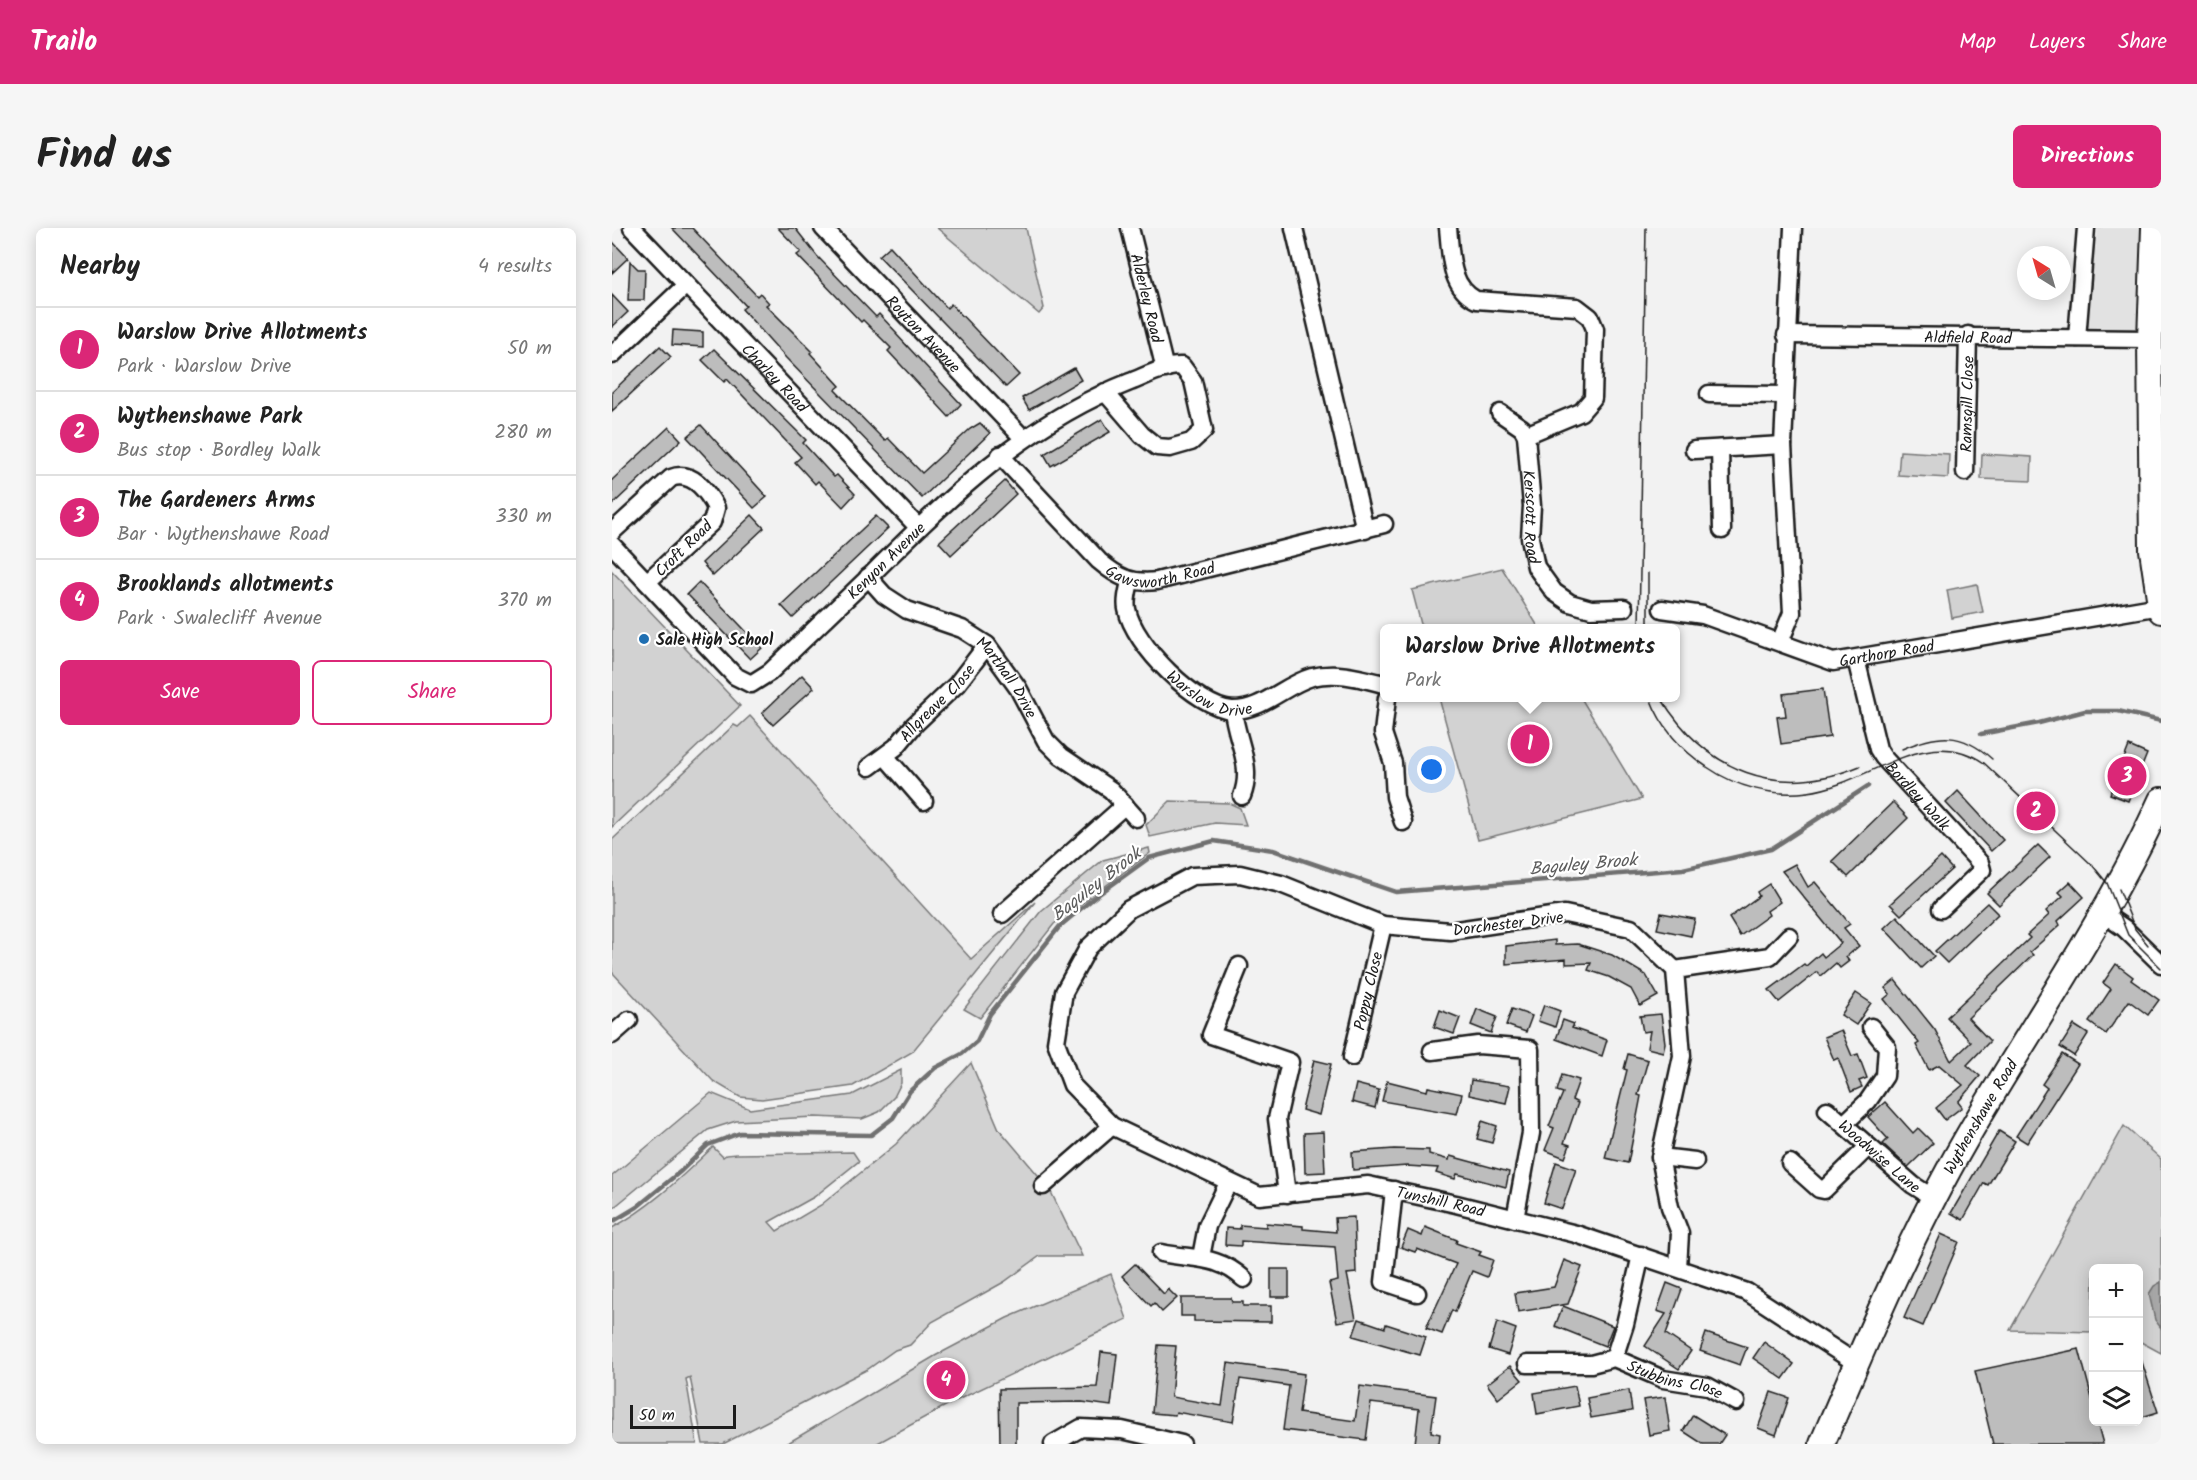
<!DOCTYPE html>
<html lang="en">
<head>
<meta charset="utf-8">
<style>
	body { margin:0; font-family:Kalam,sans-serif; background:#f6f6f6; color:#222 }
	.controls { position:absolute; right:18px; bottom:18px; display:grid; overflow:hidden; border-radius:9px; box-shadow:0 3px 15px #0003 }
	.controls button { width:54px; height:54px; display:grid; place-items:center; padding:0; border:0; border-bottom:2px solid #e0e0e0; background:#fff; color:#222; font:30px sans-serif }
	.compass { position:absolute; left:1405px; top:18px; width:54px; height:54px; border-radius:50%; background:#fff; box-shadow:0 3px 15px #0003; rotate:323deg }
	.scale { position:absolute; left:18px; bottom:15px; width:106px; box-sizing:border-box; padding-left:6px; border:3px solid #1c1c1c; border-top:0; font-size:16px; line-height:21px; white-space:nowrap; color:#1c1c1c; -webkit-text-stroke:4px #fff; paint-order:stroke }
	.you { position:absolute; left:820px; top:542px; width:21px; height:21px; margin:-15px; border:4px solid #fff; border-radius:50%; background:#1a73e8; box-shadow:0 0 0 9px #1a73e833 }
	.badge { display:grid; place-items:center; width:39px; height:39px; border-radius:50%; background:#db2777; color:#fff; font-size:20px; font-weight:700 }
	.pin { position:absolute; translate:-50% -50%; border:3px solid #fff; box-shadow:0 2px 6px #0006 }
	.popup { position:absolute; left:768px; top:396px; width:300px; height:78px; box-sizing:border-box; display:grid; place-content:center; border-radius:9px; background:#fff; filter:drop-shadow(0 2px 4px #0005); font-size:20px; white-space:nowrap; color:#767676 }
	.popup b { font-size:22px; color:#222 }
	.popup::after { content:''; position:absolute; left:50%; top:100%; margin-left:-12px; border:12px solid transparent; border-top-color:#fff }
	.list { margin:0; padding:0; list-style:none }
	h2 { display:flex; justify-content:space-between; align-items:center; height:78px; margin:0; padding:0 24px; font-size:26px }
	h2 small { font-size:20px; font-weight:400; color:#767676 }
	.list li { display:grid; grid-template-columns:39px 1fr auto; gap:18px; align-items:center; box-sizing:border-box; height:84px; padding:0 24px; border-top:2px solid #e0e0e0 }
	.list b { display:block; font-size:22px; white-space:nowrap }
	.list p { margin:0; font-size:20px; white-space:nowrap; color:#767676 }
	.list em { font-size:20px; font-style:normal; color:#767676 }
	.actions { display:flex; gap:12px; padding:18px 24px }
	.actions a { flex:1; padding:14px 0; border:2px solid #db2777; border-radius:9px; text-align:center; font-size:21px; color:#db2777 }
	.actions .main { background:#db2777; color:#fff }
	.icon { flex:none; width:33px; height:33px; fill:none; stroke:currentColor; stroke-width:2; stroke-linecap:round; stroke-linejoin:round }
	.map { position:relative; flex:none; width:1549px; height:1216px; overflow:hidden; border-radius:9px }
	header { display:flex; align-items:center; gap:36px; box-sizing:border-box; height:84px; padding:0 30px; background:#db2777; color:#fff }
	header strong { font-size:28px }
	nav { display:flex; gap:33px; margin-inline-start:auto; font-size:21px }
	.intro { display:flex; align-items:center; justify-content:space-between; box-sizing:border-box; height:144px; padding:0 36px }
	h1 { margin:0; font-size:42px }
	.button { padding:15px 27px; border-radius:9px; background:#db2777; color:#fff; font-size:21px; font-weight:700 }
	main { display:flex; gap:36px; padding:0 36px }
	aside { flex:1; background:#fff; border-radius:9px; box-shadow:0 3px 15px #0003 }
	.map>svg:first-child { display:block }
</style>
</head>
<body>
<header>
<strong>Trailo</strong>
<nav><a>Map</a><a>Layers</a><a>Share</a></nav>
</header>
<div class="intro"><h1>Find us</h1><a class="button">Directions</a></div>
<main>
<aside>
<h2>Nearby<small>4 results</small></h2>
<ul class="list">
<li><span class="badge">1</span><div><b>Warslow Drive Allotments</b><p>Park · Warslow Drive</p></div><em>50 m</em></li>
<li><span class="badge">2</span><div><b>Wythenshawe Park</b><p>Bus stop · Bordley Walk</p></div><em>280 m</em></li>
<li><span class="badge">3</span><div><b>The Gardeners Arms</b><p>Bar · Wythenshawe Road</p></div><em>330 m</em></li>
<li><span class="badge">4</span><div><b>Brooklands allotments</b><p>Park · Swalecliff Avenue</p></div><em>370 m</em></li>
</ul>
<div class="actions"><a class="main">Save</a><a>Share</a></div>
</aside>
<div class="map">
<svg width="1549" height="1216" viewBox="0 0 1549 1216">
	<rect width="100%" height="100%" fill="#f2f2f2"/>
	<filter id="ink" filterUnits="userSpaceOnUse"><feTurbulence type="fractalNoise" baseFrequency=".0167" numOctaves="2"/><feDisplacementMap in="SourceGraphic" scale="12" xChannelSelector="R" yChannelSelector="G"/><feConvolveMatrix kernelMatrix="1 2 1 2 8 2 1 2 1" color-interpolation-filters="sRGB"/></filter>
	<g filter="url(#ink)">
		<path fill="#e2e2e2" d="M1486 0H1539L1529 102H1473Z"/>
		<g fill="#d2d2d2" stroke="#777" stroke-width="1.5">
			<path d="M325 0H414L432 80 427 86Z"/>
			<path d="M1288 223 1337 226 1336 250 1286 247Z"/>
			<path d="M1370 226 1420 229 1419 253 1369 251Z"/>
			<path d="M890 340 927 400H810L800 362Z"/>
			<path d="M0 343 128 478 0 599Z"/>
			<path d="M1365 356 1371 384 1340 390 1335 362Z"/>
			<path d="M827 470H969L1030 571 866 612Z"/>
			<path d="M138 488 359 731 423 674 300 824 241 858 150 871 128 869 101 853 0 744V612L122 497 126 499Z"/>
			<path d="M558 573 617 575 628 580 634 597 603 595 538 609 534 597Z"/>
			<path d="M537 620 538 625 442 696 368 790 352 781 429 683 491 632Z"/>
			<path d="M359 835 387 901 437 960 470 1028H428L392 1054 320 1094 298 1117 283 1122 256 1141 111 1216H91L78 1149 74 1151 85 1216H0V1000C38 980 69 949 101 919L111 929 114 927 125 926 241 924 247 933 202 969 157 994 165 1003 209 977 284 916Z"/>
			<path d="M289 842V855L282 869 267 884 250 891 203 889 124 893 96 902 0 981V948L99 865 138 881 240 867Z"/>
			<path d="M1512 898 1549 931V1125L1527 1113 1526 1040H1482L1481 1104 1398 1102Z"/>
			<path d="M499 1046 515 1091 337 1176 264 1216H174L323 1128 395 1090Z"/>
		</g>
		<path fill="#a8a8a8" stroke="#707070" stroke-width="1.5" d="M1549 1054V1100L1543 1092 1537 1066 1542 1058Z"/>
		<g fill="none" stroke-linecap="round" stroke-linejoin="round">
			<g stroke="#707070" stroke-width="4.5">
				<path d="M1369 506 1427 495 1473 483H1506L1549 493"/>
				<path d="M0 994 25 979 69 943 96 917 128 905 259 907 281 890 298 863 323 840 350 826 365 813 378 786 448 698 483 669 537 630 602 613 661 622 784 664 1071 641 1159 621 1256 558"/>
			</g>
		</g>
		<g fill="#bdbdbd" stroke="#1c1c1c" stroke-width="1.5">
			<path d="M60 0H80L145 68 148 65 157 75 154 77 200 123 198 125 228 158 223 162 273 213 276 210 310 245 358 201 368 195 378 205 310 270 174 130 130 81 134 78Z"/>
			<path d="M166 0H183L205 28 264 89 267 86 285 105 284 106 349 176 337 189 276 123 279 120 251 92 249 94 185 27 189 24Z"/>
			<path d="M0 13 16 30 0 45Z"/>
			<path d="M278 18 335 80 339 76 407 147 394 159 267 28Z"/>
			<path d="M18 33 26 41H33L32 72H16Z"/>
			<path d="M0 67 16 84 0 99Z"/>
			<path d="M61 102 91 104V119L60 117Z"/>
			<path d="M48 118 59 129 0 183V164Z"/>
			<path d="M102 121 194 212 191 215 222 249 225 247 243 266 231 279 206 253 203 256 183 234 189 229 115 151 112 154 90 132Z"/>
			<path d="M462 140 469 152 417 182 410 170Z"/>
			<path d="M490 191 498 204 439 238 432 226Z"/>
			<path d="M89 197 155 269 142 280 75 209Z"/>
			<path d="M57 199 69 212 0 277V252Z"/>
			<path d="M393 253 404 266 339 327 327 314Z"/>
			<path d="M140 287 152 300 101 348 90 335Z"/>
			<path d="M264 288 276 300 181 390 169 377Z"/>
			<path d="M87 354 150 420 138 431 75 366Z"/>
			<path d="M190 447 202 460 161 497 150 485Z"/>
			<path d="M1211 461 1218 509 1169 516 1165 489 1174 488 1171 466Z"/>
			<path d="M1517 518 1535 526 1516 573 1498 566Z"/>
			<path d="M1346 563 1391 612 1379 623 1334 575Z"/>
			<path d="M1281 574 1296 590 1236 649 1220 633Z"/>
			<path d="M1426 617 1438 629 1387 677 1375 665Z"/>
			<path d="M1329 629 1340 641 1289 687 1278 676Z"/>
			<path d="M1183 636 1196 659 1203 654 1238 696 1232 700 1247 718 1234 729 1237 733 1228 740 1224 735 1209 748 1205 744 1167 774 1157 762 1192 736 1194 738 1209 725 1212 729 1229 715 1170 643Z"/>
			<path d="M1458 654 1472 669 1446 693 1448 697 1418 724 1421 727 1356 790 1378 813 1355 837 1368 848 1346 874 1350 879 1333 892 1324 880 1351 857 1327 837 1317 842 1304 817 1307 815 1272 771 1278 766 1273 760 1283 752 1323 802 1339 833 1359 814 1335 789 1418 710 1415 707 1437 687 1434 683 1451 668 1447 664Z"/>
			<path d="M1157 656 1168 674 1155 683 1157 687 1128 708 1117 690 1147 668 1145 664Z"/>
			<path d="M1375 675 1386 686 1335 735 1323 723Z"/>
			<path d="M1049 685 1083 691 1079 708 1045 701Z"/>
			<path d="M1285 688 1322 728 1309 740 1272 700Z"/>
			<path d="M943 712V717L966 716 1000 727 1034 747 1046 768 1028 778 1019 761 997 749 976 742 979 735 954 736V731L894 736V718Z"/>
			<path d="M1504 736 1521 749 1519 752 1547 772 1536 787 1517 773 1494 806 1477 794 1499 761 1491 755Z"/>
			<path d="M1244 765 1259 775 1244 797 1229 787Z"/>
			<path d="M932 777 948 783 943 799 926 793Z"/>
			<path d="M865 781 885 789 879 805 859 797Z"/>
			<path d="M900 781 920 788 914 804 894 797Z"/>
			<path d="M828 782 848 790 842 806 822 799Z"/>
			<path d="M1049 786 1053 815 1051 824 1035 820 1038 803 1031 804 1028 788Z"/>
			<path d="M951 792 962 796 960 800 995 812 990 828 944 811Z"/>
			<path d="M1462 797 1476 806 1462 828 1448 819Z"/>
			<path d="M1229 802 1240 828 1246 826 1255 850 1247 853 1250 859 1239 864 1226 830 1222 832 1212 809Z"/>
			<path d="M1016 826 1036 832 1026 867 1029 868 1016 935 993 930 1015 842 1012 841Z"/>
			<path d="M1450 826 1466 836 1415 915 1404 908 1435 860 1430 856Z"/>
			<path d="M702 832 719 836 707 887 690 882Z"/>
			<path d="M950 847 967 852 960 872 966 875 952 915 958 917 953 930 933 922 942 900 937 898 951 865 945 863Z"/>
			<path d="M859 852 898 858 894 875 857 867Z"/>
			<path d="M775 853 815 863 816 859 850 866 845 886 770 873Z"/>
			<path d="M744 856 767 862 763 880 740 874Z"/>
			<path d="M1273 874 1301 905 1306 900 1321 915 1296 939 1271 916 1276 911 1256 889Z"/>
			<path d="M870 893 885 898 880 915 865 911Z"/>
			<path d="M1387 903 1403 913 1376 957 1372 955 1351 992 1339 985Z"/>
			<path d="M711 904 713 944 693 945 692 905Z"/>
			<path d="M782 921 817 922V926L837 932 838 928 897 944 894 959 845 946 843 951 824 945 826 940 795 938 741 942 740 924Z"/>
			<path d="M944 934 964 941 950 981 932 975Z"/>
			<path d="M742 989 744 1045 735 1046 744 1091 725 1094 717 1055 726 1053 723 1019 629 1013V1018L613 1017 614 1000 628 1001V997L654 999V995L691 998V1001L724 1004 723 990Z"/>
			<path d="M813 999 845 1012 844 1015 869 1024 867 1027 881 1032 875 1049 860 1043 843 1084 840 1082 830 1106 814 1100 844 1036 805 1021 803 1024 789 1019 796 1002 810 1008Z"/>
			<path d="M1329 1006 1347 1014 1311 1098 1292 1090Z"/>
			<path d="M952 1032 970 1039 956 1076 906 1084 903 1065 942 1059Z"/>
			<path d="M523 1036 552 1066 556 1061 565 1070 550 1084 542 1075 539 1078 510 1048Z"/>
			<rect x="659" y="1041" width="18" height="28"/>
			<path d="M1055 1055 1070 1061 1054 1106 1079 1123 1067 1141 1033 1118 1054 1086 1045 1083Z"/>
			<path d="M569 1070H619L620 1074H631V1078H659V1094L582 1093V1088H569Z"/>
			<path d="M951 1078 1001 1098 993 1118 943 1098Z"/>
			<path d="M747 1091 773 1100 774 1096 814 1109 808 1127 741 1108Z"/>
			<path d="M885 1094 904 1101 896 1127 877 1121Z"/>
			<path d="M1094 1105 1135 1119 1128 1137 1088 1123Z"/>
			<path d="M1152 1114 1182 1136 1171 1151 1141 1130Z"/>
			<path d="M546 1117 564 1118 559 1169 610 1178 616 1135 692 1146 687 1185 743 1193 748 1158 824 1168 819 1204 828 1206 827 1216H803L807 1181 759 1175 754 1212 671 1202 677 1158 628 1151 621 1194 564 1184 563 1187 540 1185Z"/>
			<path d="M1467 1121 1482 1178V1194H1485L1491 1216H1381L1363 1143Z"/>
			<path d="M489 1124 505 1126 499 1178 470 1174 404 1175V1216H388L387 1161 485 1159Z"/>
			<path d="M1527 1131H1529L1546 1184 1527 1190Z"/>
			<path d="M898 1138 910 1152 886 1171 875 1156Z"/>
			<path d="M963 1158 967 1178 925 1186 922 1165Z"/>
			<path d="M1017 1162 1020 1183 979 1190 975 1170Z"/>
			<path d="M1159 1164 1177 1170 1164 1207 1146 1200Z"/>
			<path d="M1053 1169 1058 1203 1037 1207 1031 1172Z"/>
			<path d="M1081 1187 1113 1207 1107 1216H1091L1071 1203Z"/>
		</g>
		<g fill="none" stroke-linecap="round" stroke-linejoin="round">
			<g stroke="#1c1c1c" stroke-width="21">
				<g id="street">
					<path id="s1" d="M20 0 306 299"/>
					<path id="s2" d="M211 0 411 210"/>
					<path id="s3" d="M518 0 553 141"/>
					<path d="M682 0 753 302"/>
					<path id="s4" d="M836 0C839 26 837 58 864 72L965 79 978 89 983 101 981 170 969 184 914 207 920 278 918 310 924 339 942 364 958 375 979 381 1012 380"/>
					<path id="s5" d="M1174 107 1538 111"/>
					<path d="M1465 110 1474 0"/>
					<path d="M0 127 74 57"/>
					<path d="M1097 166 1171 167"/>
					<path d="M888 185 910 200 914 207"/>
					<path d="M1108 221 1110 302"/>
					<path d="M1082 222 1171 217"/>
					<path id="s6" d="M388 227 487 333C507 350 520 356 545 353L772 296"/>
					<path id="s7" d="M1353 244 1356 107"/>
					<path d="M0 304 59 250C80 242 95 263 104 280L100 294 35 354"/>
					<path id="s8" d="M0 317 123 448 139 456 158 444C191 412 224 381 257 349 335 271 413 195 518 154 534 148 553 137 570 138L581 153 592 202 579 214 558 220 545 219 530 207 493 164"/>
					<path id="s9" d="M256 349 272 367 295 382 350 401 375 417 406 460 434 513 449 528 499 562 524 590"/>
					<path id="s10" d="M518 354C516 363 513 372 515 381 521 416 585 480 620 482 650 483 672 457 700 449 725 443 748 450 772 456"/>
					<path id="s11" d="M1050 381 1091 387 1221 434 1548 378"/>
					<path d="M1168 414 1180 385 1171 217 1181 0"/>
					<path id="s12" d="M1244 431 1266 521 1271 529 1368 635 1370 642 1329 681"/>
					<path d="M775 470 771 505 781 535 783 569 791 594"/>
					<path d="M621 482C624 512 642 538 630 568"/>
					<path d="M273 528 312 573"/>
					<path id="s13" d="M257 539 284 519 303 496 345 456 375 417"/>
					<path d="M1490 685 1512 700 1549 736"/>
					<path d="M390 686 513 577"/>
					<path d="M627 738 599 807 678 834 665 891 675 966"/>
					<path d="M1063 742 1158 728 1177 708"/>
					<path d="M0 807 17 792"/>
					<path d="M820 823 866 817 918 821 919 905 903 991"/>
					<path id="s14" d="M740 829 771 697"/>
					<path id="s15" d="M1215 882 1301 957 1323 971"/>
					<path d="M1232 896 1256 873 1273 848 1275 819 1259 799"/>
					<path d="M1048 929 1083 933"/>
					<path d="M1178 935 1207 961 1212 962 1256 919"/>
					<path d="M431 958 500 898"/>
					<path d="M782 962 772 1054 805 1065"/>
					<path d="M549 1025C582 1032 604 1026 632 1051"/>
					<path d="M589 1029 595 998 616 955"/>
					<path id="s16" d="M1066 1040 1068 1005 1058 979 1048 929 1070 828 1063 742 1019 700 953 686 838 703 771 697 669 656 628 646 580 648 517 681 476 720 452 764 444 814 460 857 500 898 647 968 756 957 844 976 964 1006 1135 1064 1244 1135"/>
					<path d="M1002 1130 1013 1096 1029 1027"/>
					<path id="s17" d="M915 1136H979L1002 1130 1051 1151 1095 1158 1124 1174"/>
					<path d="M441 1216 469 1200 510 1202 570 1216"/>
				</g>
			</g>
			<g stroke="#1c1c1c" stroke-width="28">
				<g id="secondary">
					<path d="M1542 0 1538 111 1540 322 1549 383"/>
					<path id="s18" d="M1210 1216C1254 1113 1298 1008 1354 911 1419 798 1495 691 1549 572"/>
				</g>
			</g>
			<use href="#street" stroke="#fff" stroke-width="16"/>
			<use href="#secondary" stroke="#fff" stroke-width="24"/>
			<g stroke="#1c1c1c" stroke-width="1.5">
				<path d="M1027 400 1034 0"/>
				<path d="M1036 400V345"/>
				<path d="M1038 470C1049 499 1069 522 1095 539 1124 559 1161 569 1196 564 1255 557 1315 494 1372 535L1481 638 1495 655 1516 707 1549 740"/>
				<path d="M1049 470C1095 544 1165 572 1248 538"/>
				<path d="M1290 521C1326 506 1349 503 1380 531"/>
				<path d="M1507 661 1523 701 1536 717"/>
			</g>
		</g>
	</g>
	<circle fill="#1f6fb2" stroke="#fff" stroke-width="2" cx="32" cy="411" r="6"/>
	<g text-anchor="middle" stroke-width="4.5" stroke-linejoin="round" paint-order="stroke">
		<g font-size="16" fill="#1c1c1c" stroke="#fff">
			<text dy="6" stroke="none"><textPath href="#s3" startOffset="72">Alderley Road</textPath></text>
			<text dy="6" stroke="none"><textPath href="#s2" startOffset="146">Royton Avenue</textPath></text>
			<text dy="6" stroke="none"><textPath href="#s5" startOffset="182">Aldfield Road</textPath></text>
			<text dy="6" stroke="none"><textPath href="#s1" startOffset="207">Chorley Road</textPath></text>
			<text dy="6" stroke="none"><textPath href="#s7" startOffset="68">Ramsgill Close</textPath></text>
			<text dy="6" stroke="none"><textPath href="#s4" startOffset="441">Kerscott Road</textPath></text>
			<text transform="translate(71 320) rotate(-44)" y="6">Croft Road</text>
			<text dy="6" stroke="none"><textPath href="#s8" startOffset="381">Kenyon Avenue</textPath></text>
			<text dy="6" stroke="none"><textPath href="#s6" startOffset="212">Gawsworth Road</textPath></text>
			<text dy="6" stroke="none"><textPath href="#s11" startOffset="234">Garthorp Road</textPath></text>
			<text dy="6" stroke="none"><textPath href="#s9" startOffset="177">Marthall Drive</textPath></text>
			<text dy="6" stroke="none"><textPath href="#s10" startOffset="152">Warslow Drive</textPath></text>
			<text dy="6" stroke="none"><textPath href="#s13" startOffset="94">Allgreave Close</textPath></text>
			<text dy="6" stroke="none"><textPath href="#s12" startOffset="154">Bordley Walk</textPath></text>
			<text transform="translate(896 695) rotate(-7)" y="6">Dorchester Drive</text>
			<text dy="6" stroke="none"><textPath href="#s14" startOffset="68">Poppy Close</textPath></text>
			<text dy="6" stroke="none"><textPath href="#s18" startOffset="364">Wythenshawe Road</textPath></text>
			<text dy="6" stroke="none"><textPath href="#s15" startOffset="70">Woodwise Lane</textPath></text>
			<text dy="6" stroke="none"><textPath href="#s16" startOffset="1494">Tunshill Road</textPath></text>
			<text dy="6" stroke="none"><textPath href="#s17" startOffset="153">Stubbins Close</textPath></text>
		</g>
		<g font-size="16" font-weight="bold" fill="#1c1c1c" stroke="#fff" text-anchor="start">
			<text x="44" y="417">Sale High School</text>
		</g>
		<g font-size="18" font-style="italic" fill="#5b5b5b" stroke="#fff">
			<text transform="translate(971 636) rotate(-5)" y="6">Baguley Brook</text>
			<text transform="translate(484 656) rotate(-38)" y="6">Baguley Brook</text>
		</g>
	</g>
</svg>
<div class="controls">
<button>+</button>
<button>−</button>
<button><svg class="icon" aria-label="layers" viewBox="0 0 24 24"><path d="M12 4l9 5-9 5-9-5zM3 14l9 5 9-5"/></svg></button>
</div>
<svg class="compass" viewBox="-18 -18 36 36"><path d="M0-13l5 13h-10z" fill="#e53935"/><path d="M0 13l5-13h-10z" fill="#767676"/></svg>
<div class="scale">50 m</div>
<div class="you"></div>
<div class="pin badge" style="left:918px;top:516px">1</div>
<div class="popup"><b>Warslow Drive Allotments</b>Park</div>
<div class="pin badge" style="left:1424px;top:583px">2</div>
<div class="pin badge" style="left:1515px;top:548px">3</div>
<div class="pin badge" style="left:334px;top:1152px">4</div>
</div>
</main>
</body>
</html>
